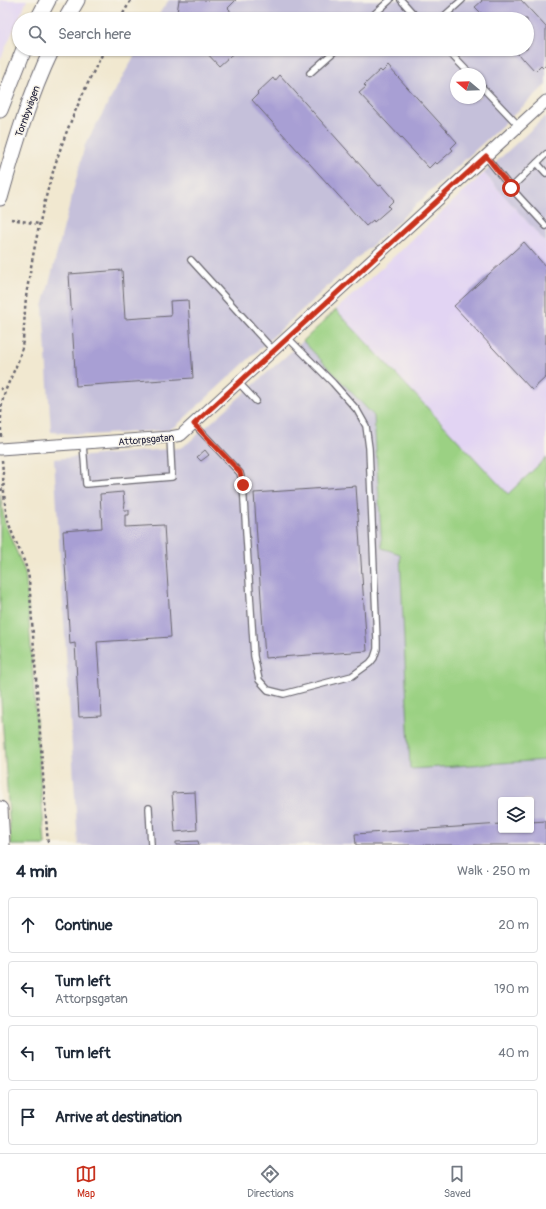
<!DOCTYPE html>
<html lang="en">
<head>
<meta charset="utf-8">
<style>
	body { margin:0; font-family:Pangolin,sans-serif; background:#f2f2f3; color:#1f2937 }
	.controls { position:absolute; right:12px; bottom:12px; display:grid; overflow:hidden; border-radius:4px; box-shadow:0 1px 3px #0004 }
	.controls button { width:36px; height:36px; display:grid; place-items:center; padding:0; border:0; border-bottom:1px solid #e0e1e3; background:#fff; color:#1f2937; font:20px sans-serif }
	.compass { position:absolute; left:450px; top:68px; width:36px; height:36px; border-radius:50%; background:#fff; box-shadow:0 1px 3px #0004; rotate:289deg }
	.stop { position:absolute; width:12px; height:12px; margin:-9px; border:3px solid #c8321e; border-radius:50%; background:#fff }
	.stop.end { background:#c8321e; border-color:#fff; box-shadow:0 1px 4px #0008 }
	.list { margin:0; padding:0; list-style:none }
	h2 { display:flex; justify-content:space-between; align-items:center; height:52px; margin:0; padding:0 16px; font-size:17px }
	h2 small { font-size:13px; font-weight:400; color:#747a83 }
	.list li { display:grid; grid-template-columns:26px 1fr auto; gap:12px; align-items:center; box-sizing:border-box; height:56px; margin:0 8px 8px; padding:0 8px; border:1px solid #e0e1e3; border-radius:4px }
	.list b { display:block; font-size:15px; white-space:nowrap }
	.list p { margin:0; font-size:13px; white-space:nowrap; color:#747a83 }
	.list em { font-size:13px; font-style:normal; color:#747a83 }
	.icon { flex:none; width:22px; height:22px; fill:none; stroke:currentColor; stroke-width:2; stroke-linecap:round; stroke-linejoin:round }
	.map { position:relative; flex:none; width:546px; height:845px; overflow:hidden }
	.search { position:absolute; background:#fff; box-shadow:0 1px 3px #0004; left:12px; right:12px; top:12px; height:44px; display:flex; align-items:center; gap:10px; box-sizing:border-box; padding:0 14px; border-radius:22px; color:#747a83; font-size:15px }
	.sheet { height:308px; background:#fff }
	nav { display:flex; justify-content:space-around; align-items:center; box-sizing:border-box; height:56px; border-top:1px solid #e0e1e3; background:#fff; font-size:11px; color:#747a83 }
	nav a { display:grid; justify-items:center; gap:2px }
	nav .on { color:#c8321e }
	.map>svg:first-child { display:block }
</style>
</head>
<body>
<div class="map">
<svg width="546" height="845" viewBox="0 0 546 845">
	<rect width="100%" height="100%" fill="#f7f3e8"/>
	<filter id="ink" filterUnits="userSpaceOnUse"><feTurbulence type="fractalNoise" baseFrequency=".025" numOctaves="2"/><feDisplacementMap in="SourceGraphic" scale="8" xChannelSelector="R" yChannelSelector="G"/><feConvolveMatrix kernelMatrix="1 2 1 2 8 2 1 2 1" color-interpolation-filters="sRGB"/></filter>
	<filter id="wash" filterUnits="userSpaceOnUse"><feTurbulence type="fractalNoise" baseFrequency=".012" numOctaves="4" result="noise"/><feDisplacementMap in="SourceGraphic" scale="16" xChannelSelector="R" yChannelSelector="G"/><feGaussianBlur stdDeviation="0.9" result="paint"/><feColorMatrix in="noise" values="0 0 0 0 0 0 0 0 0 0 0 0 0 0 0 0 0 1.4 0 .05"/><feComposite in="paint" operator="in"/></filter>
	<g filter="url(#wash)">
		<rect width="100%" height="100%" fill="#f1e8d0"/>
		<g fill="#e2d4f3">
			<path d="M0 0H27L0 60Z"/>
			<path d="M484 173 546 243V458L508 495 336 310Z"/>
		</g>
		<g fill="#c5c0da" fill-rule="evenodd">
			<path d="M169 0H546V85L176 426 167 430 89 435 51 432 43 307 85 145 138 49H527V19H155ZM456 74H480V98H456Z"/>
			<path d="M546 116V243L484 173Z"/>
			<path d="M303 341 374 416 382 548 400 554 410 768 546 760V845H78L54 459 180 448 188 443ZM501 800H531V830H501Z"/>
		</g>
		<g fill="#9bd183" stroke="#5e7a5f">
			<path d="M336 310 508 494 546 458V760L410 769 400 554 382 548 374 416 303 341Z"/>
			<path d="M0 494 5 524 25 572 26 580 45 845H11L0 686Z"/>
		</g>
		<g id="blocks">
			<g fill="#a89fd4">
				<path d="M179 0H236L228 8 230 10 229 16 227 18 228 19H176Z"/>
				<path d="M481 0H521L546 27V64L543 67 541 65 535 71 524 59 523 60 514 49H527V19H487L475 7 482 1Z"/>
				<path d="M203 49H238L219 66Z"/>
				<path d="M388 66 457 142 451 148 453 150 437 164 435 162 429 168 359 93 366 87 364 85 380 70 382 72Z"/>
				<path d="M280 75 379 186 381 185 394 200 388 206 390 208 374 222 373 220 366 226 252 100 258 94 257 93 273 78 275 81Z"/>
				<path d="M524 242 546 267V377L532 390 454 306Z"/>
				<path d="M122 270 125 319 171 316 170 301 188 300 193 378 76 386 69 274Z"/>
				<path d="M205 450 209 455 201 461 197 457Z"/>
				<path d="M356 486 367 651 265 658 254 493Z"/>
				<path d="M123 492 124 503H125L124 510H129V515H125V527L164 525 171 637 97 642 102 716 79 717 75 643 70 644 63 531 102 528 100 494Z"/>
				<path d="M195 792 197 830 175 832 172 793Z"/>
				<path d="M546 821V845H356L355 834 501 824V830H531V822Z"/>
				<path d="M198 841 199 845H176V842Z"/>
			</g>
		</g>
	</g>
	<g filter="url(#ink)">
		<use href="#blocks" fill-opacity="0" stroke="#6a676f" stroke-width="1"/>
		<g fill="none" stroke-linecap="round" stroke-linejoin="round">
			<g stroke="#6a676f" stroke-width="8">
				<g id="lane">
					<path d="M401 0 418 19"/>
					<path d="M369 19 390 0"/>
					<path d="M441 19 462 0"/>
					<path d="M446 49 470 74"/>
					<path d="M310 73 337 49"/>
					<path d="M480 85 519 126"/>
					<path d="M486 157 511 188 546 154"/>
					<path d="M537 163 546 173"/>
					<path d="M511 188 546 226"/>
					<path d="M191 260 274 351"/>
					<path d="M239 383 256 401"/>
					<path d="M194 424 240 473 243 485 254 656 259 680 268 690 284 694 352 676 370 663 374 658 377 649V641L369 448 366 426 357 410 333 383 288 338"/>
					<path d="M83 444 86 484 172 477 170 437"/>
					<path d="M149 808 151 845"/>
				</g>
			</g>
			<g stroke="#6a676f" stroke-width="13">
				<path id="street" d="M0 449 170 437 181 435 546 101"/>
			</g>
			<g stroke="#6a676f" stroke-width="17">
				<g id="secondary">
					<path d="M38 19 48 0"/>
					<path d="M66 19 77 0"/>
					<path d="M0 110 24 49"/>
					<path d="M0 198C14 148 29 97 52 49"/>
					<path d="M0 809 2 845"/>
				</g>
			</g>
			<g stroke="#6a676f" stroke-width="2.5" stroke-dasharray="3 3" stroke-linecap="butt">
				<path d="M120 19 131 0"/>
				<path d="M11 219 39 224"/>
				<path d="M0 388 5 391"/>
				<path d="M1 437C1 423 0 408 4 395 9 379 19 364 22 347 25 328 24 309 27 290 36 236 47 182 67 131 78 103 91 76 105 49"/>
				<path d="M2 460C4 482 3 506 10 527 16 545 26 560 29 579L48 845"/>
				<path d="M0 490 4 489"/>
			</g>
			<use href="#lane" stroke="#fff" stroke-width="5.5"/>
			<use href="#street" stroke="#fff" stroke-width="11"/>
			<use href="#secondary" stroke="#fff" stroke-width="15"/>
		</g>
	</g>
	<g fill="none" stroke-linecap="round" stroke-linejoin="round" filter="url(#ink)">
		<path stroke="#c8321e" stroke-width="5" d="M243 485 240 472 194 424 486 156 511 188"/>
	</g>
	<g text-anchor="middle" stroke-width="3" stroke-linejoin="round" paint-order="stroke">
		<g font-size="10" fill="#22223b" stroke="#f7f3e8">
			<text transform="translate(27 111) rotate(-70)" y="4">Tornbyvägen</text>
			<text transform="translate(146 439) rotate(-5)" y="4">Attorpsgatan</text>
		</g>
	</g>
</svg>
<div class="controls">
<button><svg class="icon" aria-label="layers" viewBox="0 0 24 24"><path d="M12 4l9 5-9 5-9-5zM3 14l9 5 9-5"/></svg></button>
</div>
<svg class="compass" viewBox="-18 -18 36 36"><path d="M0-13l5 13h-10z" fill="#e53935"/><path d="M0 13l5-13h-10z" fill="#747a83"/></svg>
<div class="stop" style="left:511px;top:188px"></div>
<div class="stop end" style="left:243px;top:485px"></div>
<div class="search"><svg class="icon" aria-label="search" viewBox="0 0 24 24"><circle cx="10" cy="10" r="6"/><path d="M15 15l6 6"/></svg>Search here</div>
</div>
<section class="sheet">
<h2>4 min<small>Walk · 250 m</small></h2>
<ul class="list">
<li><svg class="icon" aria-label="ahead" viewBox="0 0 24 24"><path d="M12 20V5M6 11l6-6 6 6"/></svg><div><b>Continue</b></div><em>20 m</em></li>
<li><svg class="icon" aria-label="left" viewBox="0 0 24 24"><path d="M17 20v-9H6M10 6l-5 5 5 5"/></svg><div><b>Turn left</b><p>Attorpsgatan</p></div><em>190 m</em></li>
<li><svg class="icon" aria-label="left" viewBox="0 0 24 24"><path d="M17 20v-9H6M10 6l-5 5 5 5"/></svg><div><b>Turn left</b></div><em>40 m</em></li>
<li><svg class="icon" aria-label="arrive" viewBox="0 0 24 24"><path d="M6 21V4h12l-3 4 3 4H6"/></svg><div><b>Arrive at destination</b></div></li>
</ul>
</section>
<nav>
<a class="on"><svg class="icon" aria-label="map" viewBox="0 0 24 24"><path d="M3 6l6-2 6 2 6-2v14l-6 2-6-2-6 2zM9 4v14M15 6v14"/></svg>Map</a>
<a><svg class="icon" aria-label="directions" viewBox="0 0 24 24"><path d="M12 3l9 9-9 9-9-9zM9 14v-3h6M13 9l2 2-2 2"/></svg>Directions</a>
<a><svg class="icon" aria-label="saved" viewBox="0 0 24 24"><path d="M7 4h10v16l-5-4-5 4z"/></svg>Saved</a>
</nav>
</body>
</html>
